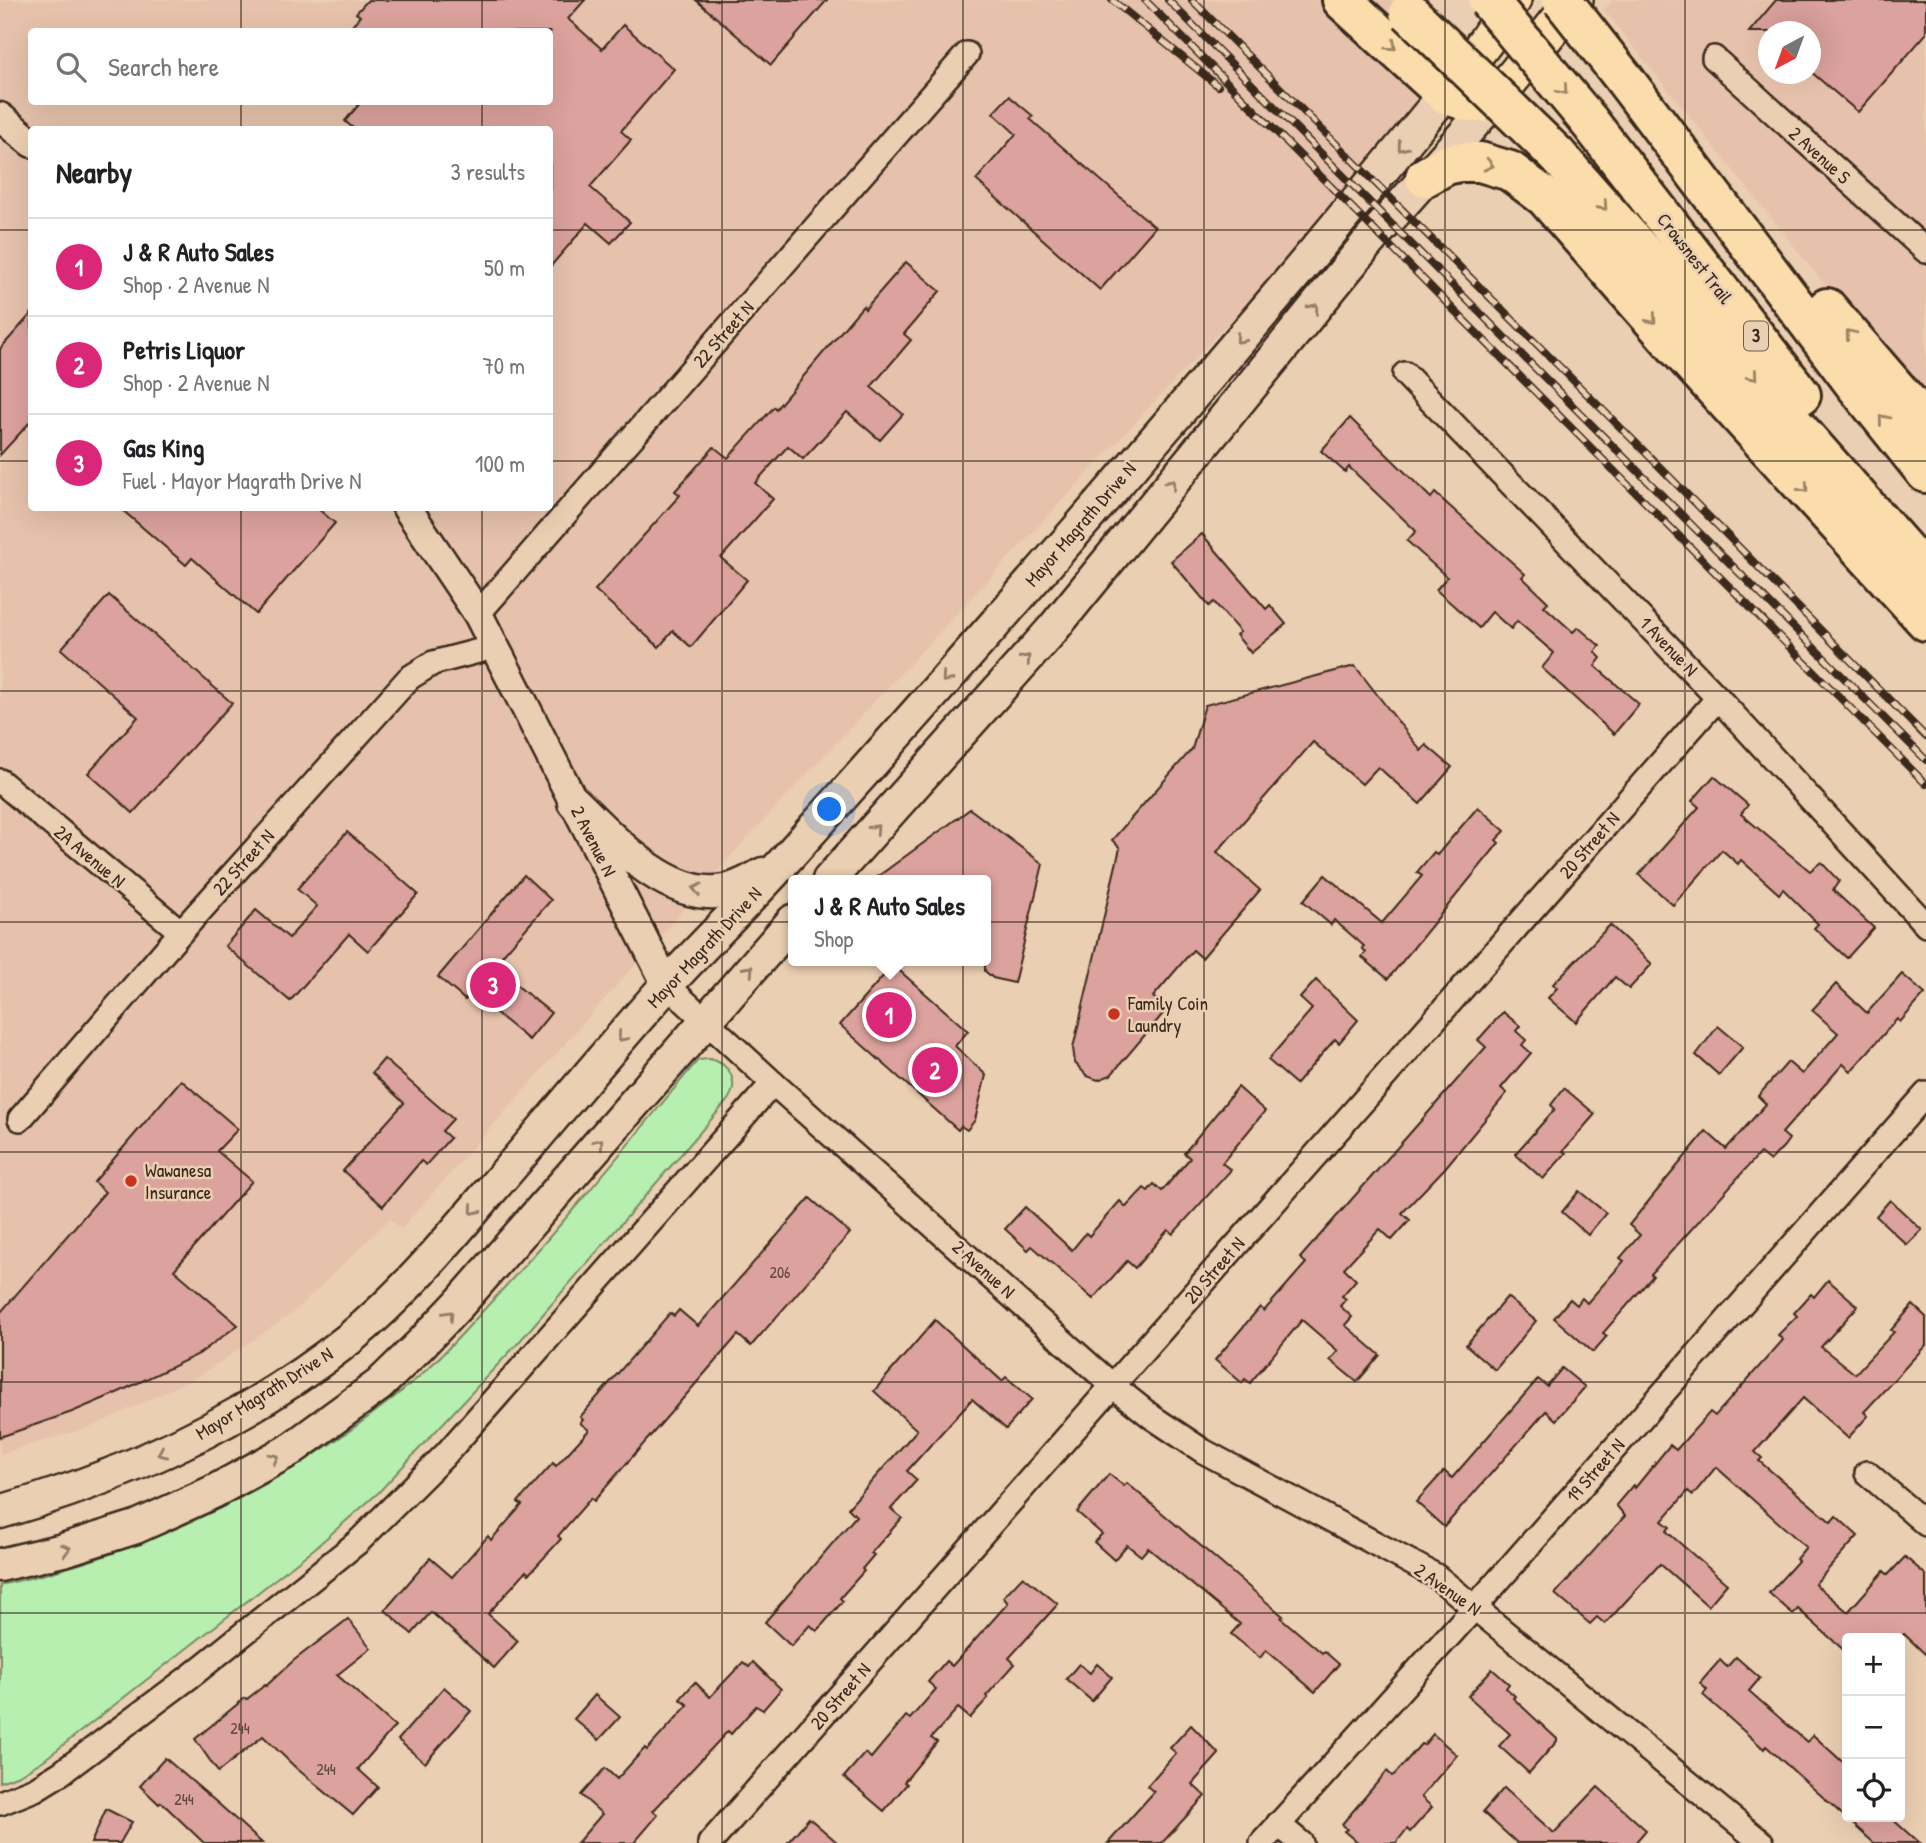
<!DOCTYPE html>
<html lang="en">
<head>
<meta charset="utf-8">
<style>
	body { margin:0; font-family:"Patrick Hand",sans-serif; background:#f2f2f2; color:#202124 }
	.controls { position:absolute; right:21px; bottom:21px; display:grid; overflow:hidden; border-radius:7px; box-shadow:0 7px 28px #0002 }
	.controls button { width:63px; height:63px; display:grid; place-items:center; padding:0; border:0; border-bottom:2px solid #e0e0e0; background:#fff; color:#202124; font:35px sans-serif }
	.compass { position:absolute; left:1758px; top:21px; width:63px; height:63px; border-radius:50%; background:#fff; box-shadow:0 7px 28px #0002; rotate:221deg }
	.you { position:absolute; left:830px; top:810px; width:24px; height:24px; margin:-18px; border:5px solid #fff; border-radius:50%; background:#1a73e8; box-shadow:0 0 0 10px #1a73e833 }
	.badge { display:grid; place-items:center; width:46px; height:46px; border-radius:50%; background:#db2777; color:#fff; font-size:23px; font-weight:700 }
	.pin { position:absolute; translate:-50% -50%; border:4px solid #fff; box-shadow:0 2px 7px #0006 }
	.popup { position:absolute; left:788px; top:875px; width:203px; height:91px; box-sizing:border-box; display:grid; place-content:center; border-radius:7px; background:#fff; filter:drop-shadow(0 2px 5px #0005); font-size:23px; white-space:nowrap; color:#757577 }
	.popup b { font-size:26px; color:#202124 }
	.popup::after { content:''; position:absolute; left:50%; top:100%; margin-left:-14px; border:14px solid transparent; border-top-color:#fff }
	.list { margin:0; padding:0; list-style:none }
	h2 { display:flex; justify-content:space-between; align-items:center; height:91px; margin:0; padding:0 28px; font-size:30px }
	h2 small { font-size:23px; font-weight:400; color:#757577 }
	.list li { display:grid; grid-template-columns:46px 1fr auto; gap:21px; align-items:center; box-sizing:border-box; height:98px; padding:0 28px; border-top:2px solid #e0e0e0 }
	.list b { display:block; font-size:26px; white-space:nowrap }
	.list p { margin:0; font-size:23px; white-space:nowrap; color:#757577 }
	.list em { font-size:23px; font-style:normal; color:#757577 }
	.icon { flex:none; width:38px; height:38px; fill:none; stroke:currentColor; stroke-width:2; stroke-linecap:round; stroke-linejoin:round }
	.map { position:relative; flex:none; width:1926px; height:1843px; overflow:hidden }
	.search { position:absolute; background:#fff; box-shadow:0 7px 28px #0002; left:28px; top:28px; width:525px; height:77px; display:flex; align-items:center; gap:18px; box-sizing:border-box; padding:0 24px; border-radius:7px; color:#757577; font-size:26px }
	.panel { position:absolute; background:#fff; box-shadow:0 7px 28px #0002; left:28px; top:126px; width:525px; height:385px; border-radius:7px }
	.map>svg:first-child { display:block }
</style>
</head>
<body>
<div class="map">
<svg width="1926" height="1843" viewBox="0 0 1926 1843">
	<rect width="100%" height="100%" fill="#ebcfb2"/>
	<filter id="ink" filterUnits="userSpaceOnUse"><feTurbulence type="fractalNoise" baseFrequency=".0143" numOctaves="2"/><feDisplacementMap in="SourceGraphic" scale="14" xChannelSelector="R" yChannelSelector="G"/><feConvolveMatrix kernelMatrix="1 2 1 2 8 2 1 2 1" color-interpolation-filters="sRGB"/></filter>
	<g filter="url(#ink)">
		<g fill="#e6c2ac" fill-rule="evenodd">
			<path d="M0 0H1398L1467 67 740 846 401 1229 390 1219 293 1313 201 1375 93 1426 0 1454ZM32 32H550V102H32ZM32 130H550V508H32Z"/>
			<path d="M1613 0H1926V410L1604 10ZM1769 32H1811V74H1769Z"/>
		</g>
		<path fill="#b7efb1" stroke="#798c68" stroke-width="2" d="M710 1059C731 1064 740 1084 727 1101L519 1342 378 1493 315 1548 44 1760 19 1775 0 1782V1585C156 1551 292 1483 414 1381 446 1354 474 1320 503 1289 569 1217 630 1142 692 1067L698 1060Z"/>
		<g fill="#dca29d" stroke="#3b2a1e" stroke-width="2">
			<path d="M368 0H585L568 19 602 49 623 25 674 69 621 131 631 140 590 187 630 222 611 243 588 223 550 267V130H355L345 121 361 102H550V32H347L360 16 356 13Z"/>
			<path d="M696 0H827L771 65Z"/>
			<path d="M1776 0H1926V34L1858 112 1810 71V32H1749Z"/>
			<path d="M1009 96 1033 116 1030 119 1155 227 1100 290 976 180 1016 134 993 113Z"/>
			<path d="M906 262 940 291 904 334 911 340 871 387 903 414 880 440 847 412 803 459 788 446 755 483 773 499 721 558 747 580 691 647 673 631 659 647 595 590 680 495 675 491 714 447 728 458 774 407 776 409 855 315 863 306 865 309Z"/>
			<path d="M32 313V420L0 455V349Z"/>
			<path d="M1350 418 1431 498 1435 493 1525 574 1522 577 1548 602 1544 606 1573 632 1578 627 1600 646 1595 652 1601 658 1595 666 1639 704 1614 734 1542 668 1554 653 1517 621 1511 629 1492 612 1479 628 1436 590 1447 577 1407 541 1416 531 1349 467 1345 472 1321 451Z"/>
			<path d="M120 508H317L335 523 256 614 192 558 186 565Z"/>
			<path d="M1202 534 1266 609 1270 605 1286 624 1251 653 1236 635 1240 632 1214 602 1209 606 1171 561Z"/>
			<path d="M109 595 232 703 133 813 88 773 138 717 61 649Z"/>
			<path d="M1355 666 1421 751 1426 745 1452 767 1420 804 1378 767 1362 784 1313 742 1217 852 1260 890 1202 958 1193 950 1153 997 1167 1009 1111 1075 1098 1080 1087 1076 1075 1063 1073 1048 1120 848 1112 840 1192 749 1205 705Z"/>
			<path d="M1714 776 1748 805 1741 814 1778 845 1810 871 1821 862 1839 881 1833 890 1874 928 1847 958 1814 928 1818 924 1783 889 1779 894 1741 860 1738 864 1722 850 1673 905 1639 875 1699 807 1692 801Z"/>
			<path d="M1478 807 1505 831 1496 840 1499 843 1388 979 1362 957 1366 952 1362 948 1364 946 1334 920 1331 925 1303 901 1325 875 1382 923 1422 876 1417 872 1434 852 1437 855Z"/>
			<path d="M970 809 1043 864 1014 983 993 978 985 971V880H873Z"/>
			<path d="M347 832 418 894 368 951 349 934 290 1001 225 946 256 910 289 938 317 906 297 889Z"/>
			<path d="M524 875 551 900 493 966 551 1013 529 1040 471 993 465 1000 438 977Z"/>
			<path d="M1610 925 1652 964 1629 989 1615 977 1576 1022 1548 998 1557 988 1553 984Z"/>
			<path d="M893 965 968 1031 955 1046 986 1075 975 1120 967 1130 961 1126 958 1130 840 1025Z"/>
			<path d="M1902 974 1925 994 1900 1022 1897 1019 1851 1071 1843 1064 1782 1133 1789 1139 1784 1146 1770 1161 1760 1153 1651 1274 1653 1276 1603 1333 1607 1336 1593 1352 1554 1318 1570 1299 1577 1305 1582 1298 1587 1303 1624 1261 1620 1258 1640 1235 1629 1225 1706 1131 1726 1149 1766 1104 1758 1096 1788 1062 1802 1074 1838 1033 1812 1010 1836 984 1867 1013Z"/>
			<path d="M1316 980 1358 1020 1339 1043 1335 1039 1296 1084 1268 1060 1312 1009 1300 998Z"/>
			<path d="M1503 1012 1520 1026 1516 1031 1526 1040 1522 1045 1531 1053 1501 1088 1507 1093 1445 1168 1402 1213 1410 1220 1392 1240 1380 1229 1344 1268 1356 1280 1342 1296 1346 1299 1340 1306 1352 1317 1345 1325 1380 1355 1357 1382 1330 1360 1338 1351 1302 1320 1250 1383 1245 1379 1242 1383 1215 1360 1260 1307 1264 1311 1306 1263 1300 1258 1486 1047 1478 1040Z"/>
			<path d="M1718 1026 1743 1047 1719 1075 1696 1055Z"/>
			<path d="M384 1059 453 1119 442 1131 450 1138 426 1165 421 1161 383 1206 343 1171 404 1103 372 1073Z"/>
			<path d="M181 1080 238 1129 217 1151 252 1181 174 1270 238 1325 199 1354 119 1392 72 1412 0 1437V1313L105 1192 94 1182Z"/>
			<path d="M1238 1087 1265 1111 1222 1163 1231 1170 1173 1234 1168 1230 1135 1268 1127 1261 1093 1299 1032 1246 1028 1250 1005 1229 1025 1207 1072 1250 1086 1233 1089 1236 1120 1201 1126 1207 1144 1188 1148 1191 1154 1184 1162 1191 1190 1158 1184 1153Z"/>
			<path d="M1564 1088 1595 1114 1563 1151 1566 1153 1543 1179 1515 1154 1555 1109 1551 1105Z"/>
			<path d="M1579 1191 1606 1213 1588 1235 1562 1212Z"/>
			<path d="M810 1198 850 1233 751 1346 738 1335 594 1501 591 1498 558 1536 561 1539 529 1574 526 1571 488 1614 518 1641 494 1668 431 1612 412 1634 385 1610 430 1558 452 1577 488 1536 491 1540 522 1505 518 1502 553 1463 556 1466 589 1430 580 1423 583 1420 580 1417 670 1313 674 1316 679 1310 698 1326Z"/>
			<path d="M1890 1200 1922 1230 1907 1245 1876 1216Z"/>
			<path d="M1828 1280 1858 1306 1821 1347 1855 1374 1894 1332 1891 1330 1913 1305 1926 1317V1345L1864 1412 1868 1416 1848 1438 1803 1398 1755 1452 1762 1458 1759 1461 1831 1522 1836 1516 1858 1536 1815 1584 1848 1612 1884 1571 1888 1575 1905 1557 1926 1575V1655L1904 1634 1900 1638H1847V1653L1798 1609 1793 1614 1769 1593 1798 1561 1796 1559 1806 1547 1716 1467 1693 1495 1688 1491 1662 1521 1670 1527 1666 1531 1727 1584 1708 1606 1660 1564 1605 1624 1597 1617 1590 1624 1555 1594 1625 1516 1616 1505 1633 1485 1635 1488 1670 1445 1676 1450 1710 1412 1715 1416 1783 1340 1778 1335 1797 1316 1794 1313 1811 1294 1814 1297Z"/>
			<path d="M1507 1297 1536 1321 1495 1370 1466 1345Z"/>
			<path d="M935 1320 1002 1381 1006 1377 1032 1399 1006 1429 972 1399 907 1471 917 1480 891 1509 902 1518 871 1553 874 1555 862 1569 864 1571 840 1598 843 1601 817 1631 810 1625 791 1646 765 1622 856 1516 848 1508 917 1430 874 1391Z"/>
			<path d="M1562 1368 1585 1387 1556 1420 1546 1411 1444 1527 1416 1502 1444 1471 1452 1478 1538 1379 1547 1386Z"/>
			<path d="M1109 1474 1124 1486 1127 1483 1283 1616 1281 1618 1322 1653 1324 1651 1339 1664 1315 1692 1266 1650 1260 1658 1231 1634 1240 1624 1148 1548 1141 1556 1127 1545 1114 1560 1094 1542 1102 1534 1077 1512Z"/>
			<path d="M1023 1576 1058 1604 1009 1658 1015 1664 986 1696 988 1698 970 1718 958 1708 931 1738 937 1742 904 1782 907 1784 884 1811 844 1777 865 1753 871 1758 906 1716 910 1719 936 1689 928 1682 946 1661 952 1666 1008 1603 1003 1597Z"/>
			<path d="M348 1619 371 1648 337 1675 395 1726 358 1769 378 1787 353 1815 296 1768 263 1736 218 1772 195 1739 245 1698 247 1699 265 1685 266 1686 293 1661Z"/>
			<path d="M1736 1657 1760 1678 1749 1691 1807 1742 1813 1735 1847 1766V1817H1890L1919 1843H1874L1766 1746 1764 1749 1703 1695 1707 1690 1700 1683 1720 1660 1727 1667Z"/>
			<path d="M743 1662 749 1667 753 1662 781 1689 763 1710 756 1706 731 1734 728 1731 653 1811 658 1815 634 1843H577L602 1814 581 1795 605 1768 617 1779 645 1748 647 1750 688 1705 680 1699 695 1682 710 1697Z"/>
			<path d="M1079 1664 1090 1673 1097 1664 1112 1677 1092 1701 1066 1679Z"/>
			<path d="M1492 1669 1509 1684 1506 1688 1515 1696 1513 1698 1557 1739V1741L1529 1773 1499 1746 1510 1734 1468 1696Z"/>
			<path d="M444 1687 471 1711 425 1763 398 1740Z"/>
			<path d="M595 1695 620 1717 599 1740 574 1719Z"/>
			<path d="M1191 1725 1219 1754 1192 1784 1205 1796 1162 1843H1108L1154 1792 1147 1786 1176 1753 1170 1748Z"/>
			<path d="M1433 1734 1457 1755 1421 1797 1432 1807 1410 1832 1407 1829 1396 1843H1358L1344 1831 1347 1829 1342 1824 1387 1771 1392 1776 1395 1774 1421 1744 1424 1745Z"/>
			<path d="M165 1758 221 1806 262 1843H204L161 1802 159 1804 140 1786Z"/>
			<path d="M1598 1787 1646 1830 1635 1843H1517L1483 1812 1504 1788 1554 1833Z"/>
			<path d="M106 1809 132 1822 120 1843H91Z"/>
			<path d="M809 1818 838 1843H787Z"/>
		</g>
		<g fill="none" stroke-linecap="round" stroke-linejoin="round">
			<g stroke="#3b2a1e" stroke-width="28">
				<g id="minor">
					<path d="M1714 58 1926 251"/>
					<path d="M1405 374 1718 698 1926 925"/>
					<path d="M478 614 967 54"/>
					<path d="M0 781 181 932"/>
					<path d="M667 985 773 1083 1113 1386 1152 1417 1203 1451 1436 1576 1762 1843"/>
					<path d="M20 1119 181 932 409 678 433 663 494 647"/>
					<path d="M1867 1473 1926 1524"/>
					<path d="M0 1803 35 1789 61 1773 192 1675 358 1542 445 1455 773 1083"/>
					<path d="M1278 1824 1301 1843"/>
					<path d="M710 1843 1718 698"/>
					<path d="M1262 1843 1475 1607 1926 1094"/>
				</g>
			</g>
			<g stroke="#3b2a1e" stroke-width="33">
				<g id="tertiary">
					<path d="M0 117 32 143"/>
					<path d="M407 508 478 614 667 985"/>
				</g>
			</g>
			<g stroke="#3b2a1e" stroke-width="37">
				<g id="secondary">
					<path d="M574 802C610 837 668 902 724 891 738 889 751 881 763 874"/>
					<path d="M829 880 1052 630 1366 245 1492 103"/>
					<path d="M0 1512C125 1476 246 1421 349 1339 402 1296 447 1242 491 1190 549 1123 606 1053 665 987 704 943 747 903 786 859 1011 609 1232 354 1445 94"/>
					<path d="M0 1565 63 1550 136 1527 213 1492 290 1450 379 1385 420 1345 459 1304 793 921"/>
				</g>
			</g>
			<g stroke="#3b2a1e" stroke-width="40">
				<g id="primary">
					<path d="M1450 88 1485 42 1513 0"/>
					<path d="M1492 103 1575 0"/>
				</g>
			</g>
			<g stroke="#3b2a1e" stroke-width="44">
				<g id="motorway">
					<path d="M1342 0 1445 94 1468 102 1492 103"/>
					<path d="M1625 80 1853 382 1926 473"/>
					<path d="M1588 120 1801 395"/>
					<path d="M1557 155 1926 574"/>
					<path d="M1425 177 1446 165 1459 162H1480L1510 171 1545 197 1672 342 1926 621"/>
					<path d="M1827 308 1926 423"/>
				</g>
			</g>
			<use href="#minor" stroke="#ebcfb2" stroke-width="23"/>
			<use href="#tertiary" stroke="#ebcfb2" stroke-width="28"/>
			<use href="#secondary" stroke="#ebcfb2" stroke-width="32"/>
			<use href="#primary" stroke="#fbddab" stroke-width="35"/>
			<use href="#motorway" stroke="#fbddab" stroke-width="38"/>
			<g stroke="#3b2a1e" stroke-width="8">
				<g id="rail">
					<path d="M1112 0 1218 86"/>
					<path d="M1145 0 1926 784"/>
					<path d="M1168 0 1926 760"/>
					<path d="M1192 0 1648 455 1926 737"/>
				</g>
			</g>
			<use href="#rail" stroke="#ebcfb2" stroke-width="5" stroke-dasharray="16" stroke-linecap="butt"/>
			<g stroke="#3b2a1e" stroke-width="44" stroke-linecap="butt">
				<g id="motorway-bridge">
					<path d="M1488 0 1588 120"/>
					<path d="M1562 0 1625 80"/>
					<path d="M1409 12 1557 155"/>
				</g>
			</g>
			<use href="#motorway-bridge" stroke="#fbddab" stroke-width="38"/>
		</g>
		<defs><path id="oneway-chevron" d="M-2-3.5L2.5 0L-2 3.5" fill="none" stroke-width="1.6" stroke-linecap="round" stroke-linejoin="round" transform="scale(1.75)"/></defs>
		<g stroke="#9b8464">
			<use href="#oneway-chevron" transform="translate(1392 46) rotate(42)"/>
			<use href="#oneway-chevron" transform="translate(1563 90) rotate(50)"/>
			<use href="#oneway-chevron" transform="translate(1489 165) rotate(14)"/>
			<use href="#oneway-chevron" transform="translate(1603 206) rotate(48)"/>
			<use href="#oneway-chevron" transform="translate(1652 319) rotate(49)"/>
			<use href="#oneway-chevron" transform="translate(1850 334) rotate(-130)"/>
			<use href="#oneway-chevron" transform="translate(1753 376) rotate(49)"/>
			<use href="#oneway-chevron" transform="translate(1883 419) rotate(-129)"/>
			<use href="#oneway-chevron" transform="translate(1804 488) rotate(48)"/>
		</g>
		<g stroke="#937c68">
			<use href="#oneway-chevron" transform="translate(1402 147) rotate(129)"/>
			<use href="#oneway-chevron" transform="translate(1314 308) rotate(-51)"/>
			<use href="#oneway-chevron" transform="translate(1240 339) rotate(131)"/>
			<use href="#oneway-chevron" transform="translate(1171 484) rotate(-51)"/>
			<use href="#oneway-chevron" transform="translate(1026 659) rotate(-48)"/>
			<use href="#oneway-chevron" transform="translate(946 678) rotate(131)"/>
			<use href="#oneway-chevron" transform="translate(875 829) rotate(-48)"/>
			<use href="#oneway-chevron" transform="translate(697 889) rotate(-169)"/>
			<use href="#oneway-chevron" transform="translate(749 970) rotate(-48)"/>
			<use href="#oneway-chevron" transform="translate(622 1037) rotate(131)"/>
			<use href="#oneway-chevron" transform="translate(599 1143) rotate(-49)"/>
			<use href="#oneway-chevron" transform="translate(474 1210) rotate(131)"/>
			<use href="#oneway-chevron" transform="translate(449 1315) rotate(-47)"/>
			<use href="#oneway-chevron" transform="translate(162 1453) rotate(155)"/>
			<use href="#oneway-chevron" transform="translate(274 1458) rotate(-28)"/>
			<use href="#oneway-chevron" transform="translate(66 1549) rotate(-16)"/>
		</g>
	</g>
	<path fill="none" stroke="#3b2a1e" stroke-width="2" stroke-opacity="0.55" d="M241 0V32M482 0V32M722 0V1843M963 0V1843M1204 0V1843M1445 0V1843M1685 0V1843M241 102V130M482 102V130M0 230H32M550 230H1926M0 461H32M550 461H1926M241 508V1843M482 508V1843M0 691H1926M0 922H1926M0 1152H1926M0 1382H1926M0 1613H1926"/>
	<g fill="#c8321e" stroke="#ebcfb2" stroke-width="2.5">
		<circle cx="1114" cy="1014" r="7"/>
		<circle cx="131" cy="1181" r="7"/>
	</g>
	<g text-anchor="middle" stroke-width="5" stroke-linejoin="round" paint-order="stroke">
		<g font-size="16" fill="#63483e">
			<text x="780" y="1278">206</text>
			<text x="240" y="1734">244</text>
			<text x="326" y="1775">244</text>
			<text x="184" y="1805">244</text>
		</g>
		<rect fill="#ebcfb2" stroke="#705c4a" stroke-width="2" x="1744" y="321.5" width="24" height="29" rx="5"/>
		<g font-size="18" font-weight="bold" fill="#3b2a1e">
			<text x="1756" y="342">3</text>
		</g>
		<g font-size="19" fill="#3b2a1e" stroke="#ebcfb2">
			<text transform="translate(1820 155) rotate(42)" y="7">2 Avenue S</text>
			<text transform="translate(1695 258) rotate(52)" y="7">Crowsnest Trail</text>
			<text transform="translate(723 334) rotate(-49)" y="7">22 Street N</text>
			<text transform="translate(1080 524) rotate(-49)" y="7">Mayor Magrath Drive N</text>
			<text transform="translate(1669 646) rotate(46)" y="7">1 Avenue N</text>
			<text transform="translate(594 841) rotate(63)" y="7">2 Avenue N</text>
			<text transform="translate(1589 845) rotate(-49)" y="7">20 Street N</text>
			<text transform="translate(90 856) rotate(40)" y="7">2A Avenue N</text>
			<text transform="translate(243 862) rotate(-48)" y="7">22 Street N</text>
			<text transform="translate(704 947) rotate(-47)" y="7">Mayor Magrath Drive N</text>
			<text transform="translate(984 1269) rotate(42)" y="7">2 Avenue N</text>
			<text transform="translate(1214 1270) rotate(-49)" y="7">20 Street N</text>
			<text transform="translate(264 1393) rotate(-32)" y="7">Mayor Magrath Drive N</text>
			<text transform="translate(1595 1470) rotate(-49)" y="7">19 Street N</text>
			<text transform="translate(1448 1589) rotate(35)" y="7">2 Avenue N</text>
			<text transform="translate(840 1696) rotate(-49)" y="7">20 Street N</text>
		</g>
		<g font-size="19" fill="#3b2a1e" stroke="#ebcfb2" text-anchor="start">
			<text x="1128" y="1010">Family Coin<tspan x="1128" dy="22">Laundry</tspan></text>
			<text x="145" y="1177">Wawanesa<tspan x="145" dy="22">Insurance</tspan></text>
		</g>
	</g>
</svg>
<div class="controls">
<button>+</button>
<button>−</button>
<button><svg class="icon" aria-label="locate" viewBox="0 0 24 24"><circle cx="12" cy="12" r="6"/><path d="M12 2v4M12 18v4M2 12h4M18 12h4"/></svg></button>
</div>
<svg class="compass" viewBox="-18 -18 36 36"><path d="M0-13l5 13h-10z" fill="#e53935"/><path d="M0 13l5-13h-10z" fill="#757577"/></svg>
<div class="you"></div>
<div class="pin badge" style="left:889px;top:1015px">1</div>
<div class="popup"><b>J &amp; R Auto Sales</b>Shop</div>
<div class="pin badge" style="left:935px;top:1070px">2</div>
<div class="pin badge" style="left:493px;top:985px">3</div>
<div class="search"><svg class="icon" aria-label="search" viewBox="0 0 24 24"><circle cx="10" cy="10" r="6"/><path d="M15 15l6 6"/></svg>Search here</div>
<section class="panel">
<h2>Nearby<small>3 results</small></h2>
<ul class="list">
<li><span class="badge">1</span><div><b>J &amp; R Auto Sales</b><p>Shop · 2 Avenue N</p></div><em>50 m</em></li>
<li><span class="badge">2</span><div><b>Petris Liquor</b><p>Shop · 2 Avenue N</p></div><em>70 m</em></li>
<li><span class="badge">3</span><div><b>Gas King</b><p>Fuel · Mayor Magrath Drive N</p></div><em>100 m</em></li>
</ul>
</section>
</div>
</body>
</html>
